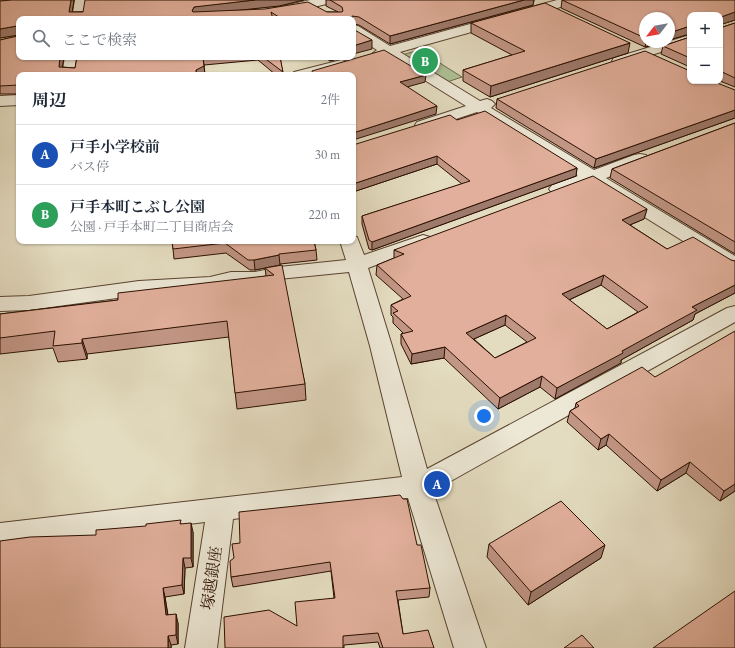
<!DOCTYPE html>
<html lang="ja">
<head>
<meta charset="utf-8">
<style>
	body { margin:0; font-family:"EB Garamond","Noto Serif JP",serif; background:#f6f6f7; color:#1f2937 }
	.controls { position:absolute; right:12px; top:12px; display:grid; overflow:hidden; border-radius:8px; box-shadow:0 1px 3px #0004 }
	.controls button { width:36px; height:36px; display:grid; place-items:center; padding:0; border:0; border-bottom:1px solid #e0e1e3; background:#fff; color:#1f2937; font:20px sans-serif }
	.compass { position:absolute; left:639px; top:12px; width:36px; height:36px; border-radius:50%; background:#fff; box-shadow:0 1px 3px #0004; rotate:239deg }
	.you { position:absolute; left:484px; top:416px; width:14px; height:14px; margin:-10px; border:3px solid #fff; border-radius:50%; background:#1a73e8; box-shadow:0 0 0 6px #1a73e833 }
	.badge { display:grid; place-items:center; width:26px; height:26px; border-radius:50%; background:#b45309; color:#fff; font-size:13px; font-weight:700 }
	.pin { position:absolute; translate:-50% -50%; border:2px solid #fff; box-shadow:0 1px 4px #0006 }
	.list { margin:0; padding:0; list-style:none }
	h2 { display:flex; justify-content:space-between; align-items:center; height:52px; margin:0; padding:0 16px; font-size:17px }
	h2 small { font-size:13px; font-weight:400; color:#747a83 }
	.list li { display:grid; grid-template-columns:26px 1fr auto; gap:12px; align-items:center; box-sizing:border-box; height:60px; padding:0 16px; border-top:1px solid #e0e1e3 }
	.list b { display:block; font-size:15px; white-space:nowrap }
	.list p { margin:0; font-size:13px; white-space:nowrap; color:#747a83 }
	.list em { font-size:13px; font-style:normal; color:#747a83 }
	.icon { flex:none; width:22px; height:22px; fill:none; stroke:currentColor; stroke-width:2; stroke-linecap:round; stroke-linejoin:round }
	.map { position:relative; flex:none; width:735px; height:648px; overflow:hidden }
	.search { position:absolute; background:#fff; box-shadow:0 1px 3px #0004; left:16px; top:16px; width:340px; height:44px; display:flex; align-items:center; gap:10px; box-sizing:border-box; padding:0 14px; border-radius:8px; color:#747a83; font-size:15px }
	.panel { position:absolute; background:#fff; box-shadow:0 1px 3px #0004; left:16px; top:72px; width:340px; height:172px; border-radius:8px }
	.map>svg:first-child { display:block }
</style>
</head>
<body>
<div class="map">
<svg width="735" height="648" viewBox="0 0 735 648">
	<rect width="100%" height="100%" fill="#e4dcc0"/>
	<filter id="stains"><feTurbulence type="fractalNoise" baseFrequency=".005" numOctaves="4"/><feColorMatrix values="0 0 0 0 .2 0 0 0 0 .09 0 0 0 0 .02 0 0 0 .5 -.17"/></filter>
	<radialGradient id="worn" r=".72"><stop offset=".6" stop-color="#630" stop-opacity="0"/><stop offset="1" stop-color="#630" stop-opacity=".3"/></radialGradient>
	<path fill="#aec297" stroke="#6c684c" d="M419 50 462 77 447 82 402 55Z"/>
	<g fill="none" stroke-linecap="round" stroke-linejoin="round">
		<g stroke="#594230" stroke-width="2">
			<g id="minor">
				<path d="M75 0H87L84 19H72Z"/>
				<path d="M310 0H333L331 3 283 14 279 13 277 10 279 7Z"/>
				<path d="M557 0H577L575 3 400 52 480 101 487 99 492 101 495 104 491 108 594 170 634 155 640 154 646 155 649 159 646 163 606 178 735 256V271L728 269 590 183 558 194 552 193 549 189 552 185 578 176 477 112 423 130 417 128 415 125 417 122 466 106 386 56 380 57 375 56 373 53 377 50 353 35V25L358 26 390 46Z"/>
				<path d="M690 35V43L619 65 614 64 612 61 614 58Z"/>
				<path d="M65 57H79L76 75H62Z"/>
				<path d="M341 60 346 61 348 64 346 67 316 75H292L294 72Z"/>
				<path d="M19 95V105L0 106V96Z"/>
				<path d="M423 235 430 237 433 241 430 245 368 268 392 346 427 469 727 308 735 306V322L433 491 486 648H454L408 498 233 519 217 648H185L205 522 0 547V523L402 477 370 346 349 272 279 279 255 284H231L210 289 139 295 29 310 0 311V297L29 296 139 281 210 277 231 272H255L279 267 346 260 340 241H353V236L357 237 364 255Z"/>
			</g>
		</g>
		<use href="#minor" fill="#ede8d6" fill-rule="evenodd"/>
	</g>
	<g fill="#c29685" stroke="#2b0f00" fill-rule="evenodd">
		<path d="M12 0H74L72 12 279 6 226 11 327 12H338L326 6V0H534L533 5 390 44 359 25 353 24V19H19L62 67 75 68 77 57H280L283 75H276L258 60 204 65 205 75H19V94H0V40L18 36V35L0 38V1Z"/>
		<path d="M562 0H735V20L721 24V26L723 27 735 23V87L720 81V15H690V34L669 40V18H645V42H663L645 47 561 8Z"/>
		<path d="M471 23 628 53 490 97 463 81V70L512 55 471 33Z"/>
		<path d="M690 37V67L661 54 663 46Z"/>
		<path d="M324 57H344L330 61Z"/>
		<path d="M690 81 735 90V118L594 168 496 108 497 99Z"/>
		<path d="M457 120 577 168 576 176 372 250 369 249 362 224V216L462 184 437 164 353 192Z"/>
		<path d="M735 123V254L610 178 612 169Z"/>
		<path d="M647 209 644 219 630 225 667 249 735 261V293L695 314 693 320 621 360V363L555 399 540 387 498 409 444 358 411 364 401 344V334L403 333 393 323V317L391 315V305L403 299 376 275 377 265 394 258V250ZM601 285 638 312 607 329 569 300ZM505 325 527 342 495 358 474 339Z"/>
		<path d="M172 241H314L316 250 317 260 280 264 305 384 306 400 237 409 229 337 87 354V359L58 362 53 348 0 354V314L118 300 266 276 265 268 255 270H250L226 253 174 259 173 249Z"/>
		<path d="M655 377 735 491 720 501 686 473 657 491 606 445 598 450 567 422 570 411 575 408 576 403Z"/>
		<path d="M182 524 193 532V567L185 568 184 594 165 597 168 615 178 623V644L171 645V648H0L96 535Z"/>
		<path d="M489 544 601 558 528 605 487 557Z"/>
		<path d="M417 545 430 588 429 597 398 600 403 634 434 648H380L378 642 344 645V648H225L297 626 334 598 331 571 233 587 231 577Z"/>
	</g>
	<g fill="#9e7a6c" stroke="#2b0f00">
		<path d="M71 0H74L71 19 69 12Z"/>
		<path d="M255 0H304L279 6 195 15 192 11 194 7 199 6Z"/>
		<path d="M524 0H534L533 5 390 44V36Z"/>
		<path d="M735 12V20L720 25 721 17Z"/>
		<path d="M17 26 19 35 0 38V29Z"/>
		<path d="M690 26V34L669 40V33Z"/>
		<path d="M372 40V49L353 54V46Z"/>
		<path d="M646 42H663L645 47Z"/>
		<path d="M630 43 628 53 490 97 491 86Z"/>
		<path d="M60 57H64L61 75 59 67Z"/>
		<path d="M203 57 205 75H196V70Z"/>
		<path d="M330 57H344L330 61Z"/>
		<path d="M426 75 425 82 400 89V82Z"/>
		<path d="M437 106 436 114 353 140V133Z"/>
		<path d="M735 110V118L594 168 596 159Z"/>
		<path d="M437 156V164L353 192V184Z"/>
		<path d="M577 168 576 176 372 250V242Z"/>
		<path d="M647 209 644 219 620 229 622 220Z"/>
		<path d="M279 255 280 265 255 270 254 260Z"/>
		<path d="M604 275 601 285 560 304 562 294Z"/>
		<path d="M735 285V293L695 314 693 320 621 360V363L555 399 557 388 622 351 692 307Z"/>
		<path d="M506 315 505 325 465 343 466 333Z"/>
		<path d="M82 339 87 354V359L82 343Z"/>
		<path d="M445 347 444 358 411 364 412 354Z"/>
		<path d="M542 376 540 387 498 409 500 398Z"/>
		<path d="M609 434 606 445 598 450 601 439Z"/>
		<path d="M690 462 686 473 657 491 661 480Z"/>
		<path d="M735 484V491L720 501 724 491Z"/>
		<path d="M191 523 193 532V567L191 558Z"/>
		<path d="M605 545 601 558 528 605 531 592Z"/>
		<path d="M183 558 185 568 184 594 182 585Z"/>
		<path d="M163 588 165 597 169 624 166 615Z"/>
		<path d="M176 614 178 623V644L176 635Z"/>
		<path d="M168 636 171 645V648H168Z"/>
	</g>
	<g fill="#e1af9b" stroke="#2b0f00" fill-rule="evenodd">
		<path d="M12 0H71L69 12H83L85 0H255L194 7 192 11 193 12 265 9 308 2 327 12H342L343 11 342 7 330 0H524L390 36 359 17 352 16V19H282L271 12 273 19H19V57H60L59 67 75 68 77 57H203L204 66 196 70V75H19V85L0 86V40L18 36V28L17 26 0 29V1Z"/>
		<path d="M562 0H735V12L721 17V26L723 27 735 23V78L720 71V15H690V26L669 33V18H645V38Z"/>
		<path d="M545 3 630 43 491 86 463 70 525 51 471 23Z"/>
		<path d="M353 29 372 40 353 46Z"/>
		<path d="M690 37V58L663 46Z"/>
		<path d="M384 50 426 75 400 82 437 106 353 133V75H313L312 71Z"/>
		<path d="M645 51 690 71V81H712L735 90V110L596 159 497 99Z"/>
		<path d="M263 57H280L283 72Z"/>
		<path d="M485 111 577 168 372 242 369 240 362 216 470 181 437 156 353 184V145L450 115 457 120Z"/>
		<path d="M735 123V242L612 169Z"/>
		<path d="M593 176 647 209 622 220 667 249 693 237 731 260 735 261V285L692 307 697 310 622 351 623 353 557 388 542 376 500 398 445 347 412 354 401 334 413 331 393 313 398 311 391 305 411 296 377 265 404 254 394 250ZM604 275 648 307 607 329 562 294ZM506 315 536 338 495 358 466 333Z"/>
		<path d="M172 241H314L316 250 279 254V255L254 260H248L225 243 173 249Z"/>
		<path d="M282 265 305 384 235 393 227 321 82 339V343L53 346 55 331 0 338V314L118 300V293L274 275 265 268Z"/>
		<path d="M735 331V484L724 491 690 462 661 480 609 434 601 439 570 411 579 406 576 403 642 367 655 377Z"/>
		<path d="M400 495 403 499H407L417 545H421L430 588 396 591 403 634 428 630 434 648H383L378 633 343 636V648H225L224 617 269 610 297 626 295 602 335 598 330 562 231 577 230 561 234 558 232 544 240 543 239 512Z"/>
		<path d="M561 501 605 545 531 592 489 544Z"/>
		<path d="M181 520 180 524 191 523V558H183L182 585 163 588 166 615 176 614V635L168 636V648H0V541L30 537 96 535V530L146 526V524Z"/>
		<path d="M735 591V648H653Z"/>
		<path d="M582 635 594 648H564Z"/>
	</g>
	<g text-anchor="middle" stroke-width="3" stroke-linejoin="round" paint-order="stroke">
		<g font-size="16" fill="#2b0f00" stroke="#ede8d6">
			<text transform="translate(211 578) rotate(-82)" y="6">塚越銀座</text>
		</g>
	</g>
	<rect width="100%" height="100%" filter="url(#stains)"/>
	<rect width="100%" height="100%" fill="url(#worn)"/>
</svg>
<div class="controls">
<button>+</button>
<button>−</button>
</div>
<svg class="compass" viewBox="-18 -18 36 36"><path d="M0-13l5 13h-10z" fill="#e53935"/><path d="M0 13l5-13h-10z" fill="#747a83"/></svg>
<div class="you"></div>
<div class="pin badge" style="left:437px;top:484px;background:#1a4fb4">A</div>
<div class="pin badge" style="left:425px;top:61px;background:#2e9e5b">B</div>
<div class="search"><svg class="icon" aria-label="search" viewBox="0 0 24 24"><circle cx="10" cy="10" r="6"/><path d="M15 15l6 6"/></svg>ここで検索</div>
<section class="panel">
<h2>周辺<small>2件</small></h2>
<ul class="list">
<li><span class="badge" style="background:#1a4fb4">A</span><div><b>戸手小学校前</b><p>バス停</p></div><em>30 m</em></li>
<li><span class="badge" style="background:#2e9e5b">B</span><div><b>戸手本町こぶし公園</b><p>公園 · 戸手本町二丁目商店会</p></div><em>220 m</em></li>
</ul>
</section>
</div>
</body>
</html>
